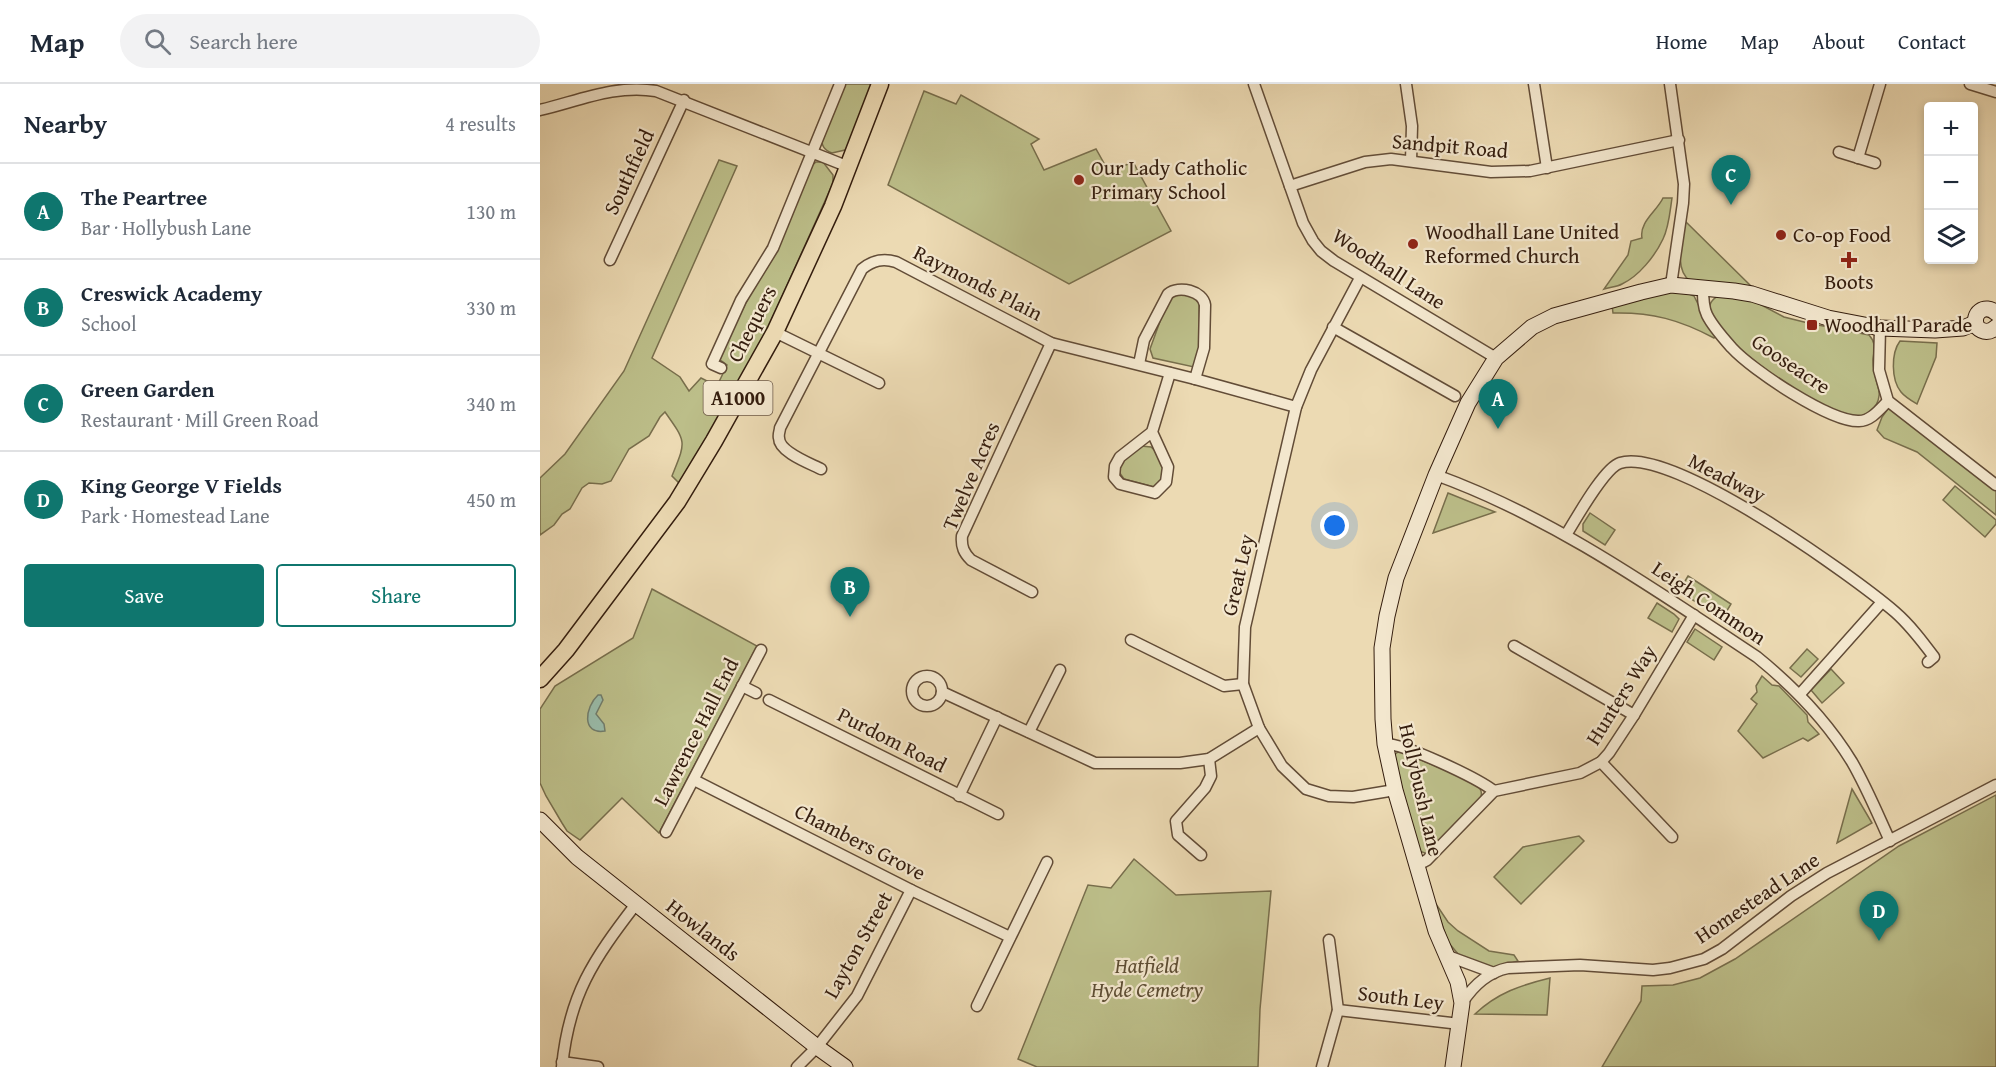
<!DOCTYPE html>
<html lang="en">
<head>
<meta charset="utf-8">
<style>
	body { margin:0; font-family:"Gentium Book Plus",serif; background:#f2f2f3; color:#1f2937 }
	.controls { position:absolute; right:18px; top:18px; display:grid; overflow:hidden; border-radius:6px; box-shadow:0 3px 9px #0003 }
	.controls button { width:54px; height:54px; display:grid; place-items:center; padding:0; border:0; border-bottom:2px solid #e0e1e3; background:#fff; color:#1f2937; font:30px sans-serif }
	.you { position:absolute; left:795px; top:442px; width:21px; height:21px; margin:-15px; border:4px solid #fff; border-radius:50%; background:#1a73e8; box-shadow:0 0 0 9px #1a73e833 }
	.badge { display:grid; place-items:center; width:39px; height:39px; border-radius:50%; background:#0f766e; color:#fff; font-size:20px; font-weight:700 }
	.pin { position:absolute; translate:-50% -50px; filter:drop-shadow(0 2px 3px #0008) }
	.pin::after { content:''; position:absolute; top:32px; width:21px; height:18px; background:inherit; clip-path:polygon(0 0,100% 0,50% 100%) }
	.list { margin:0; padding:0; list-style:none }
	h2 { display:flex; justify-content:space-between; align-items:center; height:78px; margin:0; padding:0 24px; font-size:26px }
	h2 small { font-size:20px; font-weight:400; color:#747a83 }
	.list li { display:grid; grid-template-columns:39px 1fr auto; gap:18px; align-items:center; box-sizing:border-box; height:96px; padding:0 24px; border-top:2px solid #e0e1e3 }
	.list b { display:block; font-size:22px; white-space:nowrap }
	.list p { margin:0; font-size:20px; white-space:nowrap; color:#747a83 }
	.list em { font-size:20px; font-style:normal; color:#747a83 }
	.actions { display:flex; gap:12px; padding:18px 24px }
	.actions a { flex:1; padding:14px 0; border:2px solid #0f766e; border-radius:6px; text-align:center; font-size:21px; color:#0f766e }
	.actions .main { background:#0f766e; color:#fff }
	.icon { flex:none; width:33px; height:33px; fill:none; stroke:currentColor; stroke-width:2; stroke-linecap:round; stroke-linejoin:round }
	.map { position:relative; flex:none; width:1456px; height:983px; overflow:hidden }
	header { display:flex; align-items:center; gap:36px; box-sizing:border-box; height:84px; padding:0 30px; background:#fff; border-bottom:2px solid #e0e1e3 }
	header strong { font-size:28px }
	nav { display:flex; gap:33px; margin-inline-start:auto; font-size:21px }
	.search { width:420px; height:54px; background:#f2f2f3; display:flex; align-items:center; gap:15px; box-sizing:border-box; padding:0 21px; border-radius:33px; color:#747a83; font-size:22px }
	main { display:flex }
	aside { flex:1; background:#fff }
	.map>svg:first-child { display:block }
</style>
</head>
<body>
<header>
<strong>Map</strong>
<div class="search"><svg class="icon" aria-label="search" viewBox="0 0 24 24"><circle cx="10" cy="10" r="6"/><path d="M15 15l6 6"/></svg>Search here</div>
<nav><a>Home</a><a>Map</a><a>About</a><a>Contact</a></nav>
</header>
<main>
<aside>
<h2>Nearby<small>4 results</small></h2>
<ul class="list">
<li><span class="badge">A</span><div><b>The Peartree</b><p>Bar · Hollybush Lane</p></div><em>130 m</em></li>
<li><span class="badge">B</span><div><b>Creswick Academy</b><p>School</p></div><em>330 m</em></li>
<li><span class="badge">C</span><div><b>Green Garden</b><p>Restaurant · Mill Green Road</p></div><em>340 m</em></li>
<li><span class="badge">D</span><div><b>King George V Fields</b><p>Park · Homestead Lane</p></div><em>450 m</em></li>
</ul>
<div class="actions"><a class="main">Save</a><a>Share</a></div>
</aside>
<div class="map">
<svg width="1456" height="983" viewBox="0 0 1456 983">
	<rect width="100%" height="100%" fill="#ecdab3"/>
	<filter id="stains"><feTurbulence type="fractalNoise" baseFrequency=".00333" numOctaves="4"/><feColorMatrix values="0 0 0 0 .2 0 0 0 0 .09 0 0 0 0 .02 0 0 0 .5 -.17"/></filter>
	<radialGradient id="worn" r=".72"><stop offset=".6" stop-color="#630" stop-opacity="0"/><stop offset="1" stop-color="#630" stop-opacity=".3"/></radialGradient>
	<g fill="#bcbe89" stroke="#786e4c" stroke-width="1.5">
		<path d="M304 0H335L309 61 305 66 292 69C284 66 282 62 281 54Z"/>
		<path d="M384 7 416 20 421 11 499 55 491 60 504 86 556 65 569 88 593 78 631 147 529 200 348 101Z"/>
		<path d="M179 76 197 82 112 274 140 293 149 307 161 294 177 302 187 281 179 275 210 210 228 182 269 84 276 78H283L293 91V99L227 246 141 401 132 392C146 357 147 359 125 328L120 333 109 352 89 365 71 397 62 400 49 399 42 404 30 425 22 430 14 441 0 451V394L25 370 84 287Z"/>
		<path d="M1123 114H1132C1130 127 1129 143 1123 155 1115 172 1099 192 1082 200 1077 203 1070 203 1064 205L1088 171 1091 157 1102 154C1099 138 1117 127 1123 114Z"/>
		<path d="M1145 137 1213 204 1150 197C1133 184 1143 155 1145 137Z"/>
		<path d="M631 207 659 214 660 273 654 283 613 274 610 265Z"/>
		<path d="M1131 208H1144L1154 212 1165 234 1176 251 1174 254C1140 236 1112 228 1073 229L1072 221Z"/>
		<path d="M1179 211 1212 216 1244 233 1268 239 1329 251C1337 260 1334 265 1333 276 1333 284 1335 292 1337 299 1338 303 1340 308 1339 312 1338 324 1325 334 1313 332 1304 331 1291 327 1283 322 1259 310 1165 250 1170 221 1171 216 1175 214 1179 211Z"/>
		<path d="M1360 257 1397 259 1396 273 1377 320C1372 317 1365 313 1361 308 1351 296 1351 269 1360 257Z"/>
		<path d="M1350 322 1456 405V431L1377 368 1344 354 1337 346 1342 333Z"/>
		<path d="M601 362 611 363 619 370 624 389 620 397 614 403 584 395 579 388 582 378Z"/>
		<path d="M1415 402 1456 436V440L1445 453 1403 416Z"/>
		<path d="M908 409 955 428 893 449Z"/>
		<path d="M1050 429 1075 446 1065 461 1043 447V440Z"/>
		<path d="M1148 492 1191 520 1182 535 1139 507Z"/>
		<path d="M112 505 217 562 119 749 82 714 40 756 27 747 22 739 6 712 0 699V625L15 602 93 554Z"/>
		<path d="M1117 519 1134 530 1139 535 1132 548 1108 534Z"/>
		<path d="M1155 545 1182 563 1174 576 1147 558Z"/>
		<path d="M1267 565 1278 575 1261 593 1250 584Z"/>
		<path d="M1291 585 1304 599 1282 619 1271 606Z"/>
		<path d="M1222 592 1232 601 1239 602 1267 631 1268 638 1279 650 1268 657 1263 654 1223 674 1198 647 1217 620 1211 615 1217 608 1216 602Z"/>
		<path d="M858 668H862L936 699C941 705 943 709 940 716L891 766 885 769 879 767 876 762 854 671Z"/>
		<path d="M1312 705 1332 739 1297 759Z"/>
		<path d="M1456 711V983H1062L1101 917 1102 902 1133 901 1160 894 1195 875 1359 762Z"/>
		<path d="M1039 752 1044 757 981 820 954 793 983 763Z"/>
		<path d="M594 775 636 811 731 807 720 925 718 983H497L478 975 548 801 571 804Z"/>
		<path d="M894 817 908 838 918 847 949 867 974 871 978 877 949 886 924 877 908 858Z"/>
		<path d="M1010 894 1007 931 935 930C957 909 981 901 1010 894Z"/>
	</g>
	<path fill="#99bba9" stroke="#717c6b" stroke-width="1.5" d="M58 611H61L63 616 56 630 64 640 65 647C41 651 45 623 58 611Z"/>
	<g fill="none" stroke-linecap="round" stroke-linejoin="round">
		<g stroke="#624c37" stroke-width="13">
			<g id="street">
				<path d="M714 0 763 139 773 157 781 167 794 177 956 274"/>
				<path d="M866 0 872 42 871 77"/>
				<path d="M994 0 1007 84"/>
				<path d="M1130 0 1144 100 1143 119 1131 201"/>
				<path d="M1430 0 1456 8"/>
				<path d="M0 26C38 17 76 0 116 7L309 83"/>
				<path d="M1299 68 1335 79"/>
				<path d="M1318 74 1340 0"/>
				<path d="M750 102 825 78 851 75 951 88 990 87 1139 56"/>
				<path d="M70 176 144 16"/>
				<path d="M820 194 771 286 756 323 705 543 703 600 719 644 742 682 766 705 789 712 813 713 855 706"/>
				<path d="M1163 204C1163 214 1163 223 1167 231 1173 243 1184 255 1192 264 1212 286 1290 338 1319 337 1331 337 1340 325 1348 317"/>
				<path d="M793 243 915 312"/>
				<path d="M1340 244 1339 286 1348 317 1456 401"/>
				<path d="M235 248 339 299"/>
				<path d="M599 280 604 256 628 210C639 201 663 207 665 221L664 264 655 295"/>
				<path d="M181 284 172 280 201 216 233 164 300 0"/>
				<path d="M612 348 628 383 626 398 615 409 580 400 574 393 575 382 580 373 612 348 630 289"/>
				<path d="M281 385C269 379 239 368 239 354 238 350 240 347 240 344L322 185C333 176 343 174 356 178L511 259 655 295 756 323"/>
				<path d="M896 391C1012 433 1114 505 1217 573 1254 603 1287 637 1312 678 1327 704 1338 731 1350 757"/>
				<path d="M1026 451C1036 435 1064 384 1080 379 1132 362 1313 492 1355 528 1370 541 1382 557 1394 573L1388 578"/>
				<path d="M492 508 431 476C424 469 421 463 422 452L511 259"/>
				<path d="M591 556 684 602 703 600"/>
				<path d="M974 562 1094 631"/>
				<circle cx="387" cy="607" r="15"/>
				<path d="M202 602 216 609"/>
				<path d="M402 608 555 679H640L669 675 719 644"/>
				<path d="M1260 610 1342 518"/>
				<path d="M229 616 458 730"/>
				<path d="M489 648 520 586"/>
				<path d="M845 660C864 659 937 694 954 707"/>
				<path d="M1061 678 1132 753"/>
				<path d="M154 696 371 806 470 853"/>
				<path d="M419 712 457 633"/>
				<path d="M126 748 221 566"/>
				<path d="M661 771 638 751 636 737 665 704 671 692 669 675"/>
				<path d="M876 782 887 776 954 707 1040 689 1061 678 1069 669 1094 631 1154 531"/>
				<path d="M908 872 954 889"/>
				<path d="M922 919C933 902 948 888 968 884L1040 881 1113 886 1130 884 1164 875 1182 865 1251 812 1287 789 1456 701"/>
				<path d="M437 922 507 778"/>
				<path d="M798 926 920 940"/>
				<path d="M22 978 58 983"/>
				<path d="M22 983C29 911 53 876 96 820"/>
				<path d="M257 983 277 963 317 912 371 806"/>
				<path d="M782 983 798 926 789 856"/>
			</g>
		</g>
		<g stroke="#341d0e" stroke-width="17">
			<g id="secondary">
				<path d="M1456 229C1445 219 1431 229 1437 243 1443 249 1450 249 1456 243"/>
				<path d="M0 736 37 773 277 963 305 983"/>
				<path d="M913 983 922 919 918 898 896 847 855 706 845 660 843 635 842 564 847 532 856 494 896 391 928 319 956 274 992 243 1014 232 1101 208 1131 201 1194 207 1212 210 1288 234 1340 244 1395 246 1423 244 1435 239"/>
			</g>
		</g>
		<g stroke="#341d0e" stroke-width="19">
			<path id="primary" d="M0 595 26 566 137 418 174 357 235 248 293 122 340 0"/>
		</g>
		<use href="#street" stroke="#f3e7ce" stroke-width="10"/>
		<use href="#secondary" stroke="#f3e7ce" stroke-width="15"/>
		<use href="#primary" stroke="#ecdab3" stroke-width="16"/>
	</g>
	<g fill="#8f2418" stroke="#f3e7ce" stroke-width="2">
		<circle cx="539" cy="96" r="6"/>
		<circle cx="1241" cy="151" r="6"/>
		<circle cx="873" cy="160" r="6"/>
		<path d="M1306 167h6v6h6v6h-6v6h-6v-6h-6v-6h6z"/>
		<rect x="1266" y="235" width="12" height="12" rx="3"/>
	</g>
	<g text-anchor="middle" stroke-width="4.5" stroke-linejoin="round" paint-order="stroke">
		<rect fill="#f3e7ce" stroke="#6d5a48" stroke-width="1.5" x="163.5" y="297" width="69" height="34" rx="4.5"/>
		<g font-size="20" font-weight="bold" fill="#341d0e">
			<text x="198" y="321">A1000</text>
		</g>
		<g font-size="21" fill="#341d0e" stroke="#f3e7ce">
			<text transform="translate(910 62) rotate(5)" y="7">Sandpit Road</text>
			<text transform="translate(89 88) rotate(-65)" y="7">Southfield</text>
			<text transform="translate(849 185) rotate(33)" y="7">Woodhall Lane</text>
			<text transform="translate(438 199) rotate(27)" y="7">Raymonds Plain</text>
			<text transform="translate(212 240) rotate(-63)" y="7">Chequers</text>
			<text transform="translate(1251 280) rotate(34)" y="7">Gooseacre</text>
			<text transform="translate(431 392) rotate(-67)" y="7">Twelve Acres</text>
			<text transform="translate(1187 394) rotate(27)" y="7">Meadway</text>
			<text transform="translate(698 491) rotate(-77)" y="7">Great Ley</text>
			<text transform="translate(1169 519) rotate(34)" y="7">Leigh Common</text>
			<text transform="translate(1081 611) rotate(-58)" y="7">Hunters Way</text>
			<text transform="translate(156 648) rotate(-63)" y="7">Lawrence Hall End</text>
			<text transform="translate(352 656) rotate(27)" y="7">Purdom Road</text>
			<text transform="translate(881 706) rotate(77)" y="7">Hollybush Lane</text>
			<text transform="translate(320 758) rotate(27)" y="7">Chambers Grove</text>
			<text transform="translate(1217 814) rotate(-34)" y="7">Homestead Lane</text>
			<text transform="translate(163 846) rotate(38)" y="7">Howlands</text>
			<text transform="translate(318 861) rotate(-61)" y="7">Layton Street</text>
			<text transform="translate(861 914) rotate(7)" y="7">South Ley</text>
		</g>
		<g font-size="21" fill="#341d0e" stroke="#f3e7ce" text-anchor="start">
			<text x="551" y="91">Our Lady Catholic<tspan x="551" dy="24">Primary School</tspan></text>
			<text x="885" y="155">Woodhall Lane United<tspan x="885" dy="24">Reformed Church</tspan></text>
			<text x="1253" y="158">Co-op Food</text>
			<text x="1309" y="205" text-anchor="middle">Boots</text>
			<text x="1284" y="248">Woodhall Parade</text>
		</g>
		<g font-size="21" font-style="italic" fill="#5d4d33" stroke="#f3e7ce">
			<text x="607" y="889">Hatfield<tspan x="607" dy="24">Hyde Cemetry</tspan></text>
		</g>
	</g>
	<rect width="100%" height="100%" filter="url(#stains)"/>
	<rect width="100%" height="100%" fill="url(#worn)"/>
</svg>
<div class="controls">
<button>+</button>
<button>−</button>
<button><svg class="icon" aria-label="layers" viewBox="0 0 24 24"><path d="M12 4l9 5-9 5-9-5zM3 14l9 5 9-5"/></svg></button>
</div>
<div class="you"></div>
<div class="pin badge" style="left:958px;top:345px">A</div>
<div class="pin badge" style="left:310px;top:533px">B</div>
<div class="pin badge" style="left:1191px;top:121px">C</div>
<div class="pin badge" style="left:1339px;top:857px">D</div>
</div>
</main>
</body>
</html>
